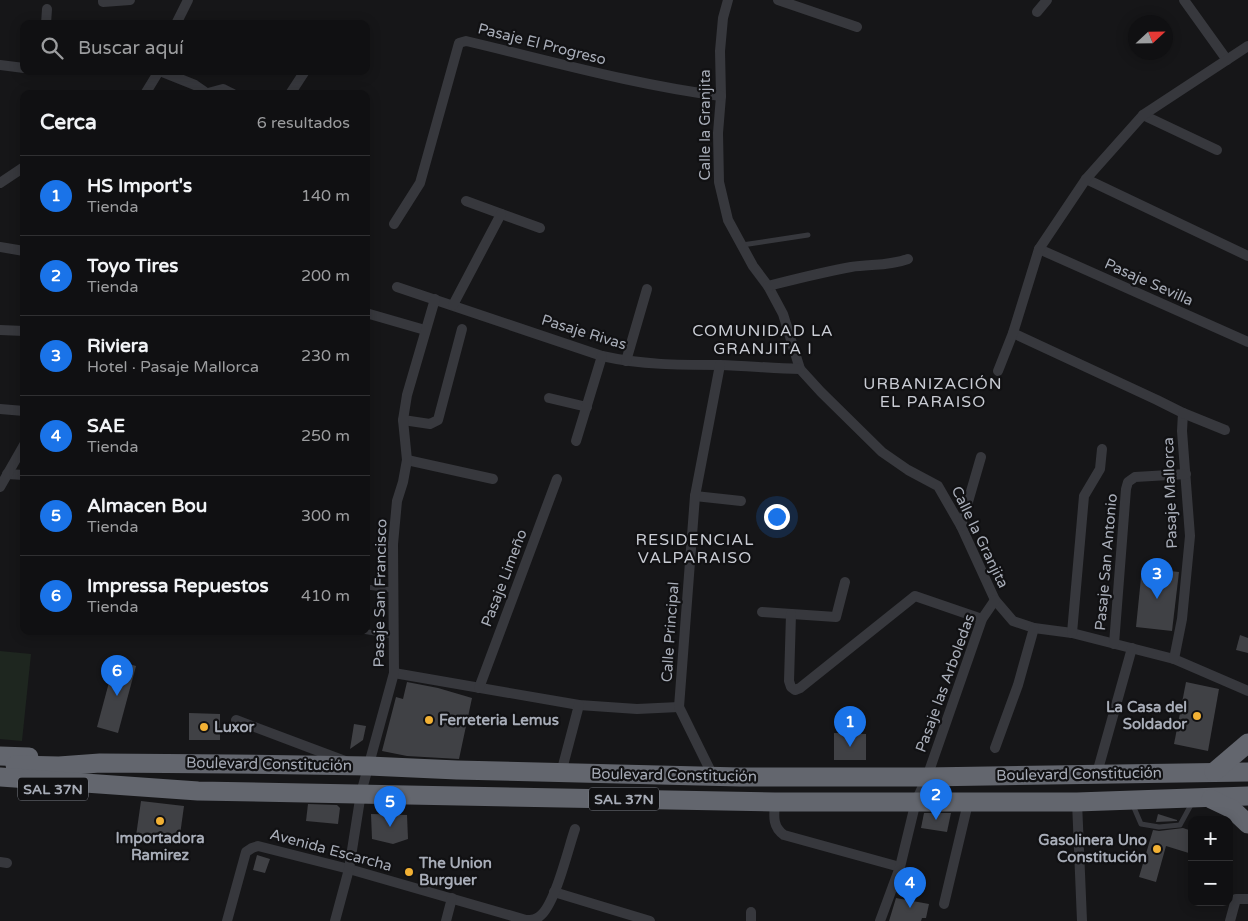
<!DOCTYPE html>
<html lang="es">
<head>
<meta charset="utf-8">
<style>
	body { margin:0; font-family:"Varela Round",sans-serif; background:#1e1e20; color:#f1f3f6 }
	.controls { position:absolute; right:15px; bottom:15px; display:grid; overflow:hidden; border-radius:10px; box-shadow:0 2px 12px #0003 }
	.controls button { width:45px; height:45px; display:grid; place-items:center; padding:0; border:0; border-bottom:1px solid #303032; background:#101012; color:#f1f3f6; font:25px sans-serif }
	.compass { position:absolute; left:1128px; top:15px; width:45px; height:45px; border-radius:50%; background:#101012; box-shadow:0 2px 12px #0003; rotate:68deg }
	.you { position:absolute; left:776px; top:516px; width:18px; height:18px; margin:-12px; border:4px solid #fff; border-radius:50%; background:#1a73e8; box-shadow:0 0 0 8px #1a73e833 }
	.badge { display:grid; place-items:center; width:32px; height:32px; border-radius:50%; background:#1a73e8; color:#fff; font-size:16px; font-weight:700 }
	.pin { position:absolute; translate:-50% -41px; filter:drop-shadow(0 1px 2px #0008) }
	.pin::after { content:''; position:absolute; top:26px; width:18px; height:15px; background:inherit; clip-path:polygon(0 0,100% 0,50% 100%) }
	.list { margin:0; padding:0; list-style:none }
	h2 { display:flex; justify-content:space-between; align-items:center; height:65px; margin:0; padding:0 20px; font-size:21px }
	h2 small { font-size:16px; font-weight:400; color:#9c9d9f }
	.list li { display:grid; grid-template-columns:32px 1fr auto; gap:15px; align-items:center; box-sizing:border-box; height:80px; padding:0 20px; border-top:1px solid #303032 }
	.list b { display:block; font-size:19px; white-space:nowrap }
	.list p { margin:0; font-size:16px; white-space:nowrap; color:#9c9d9f }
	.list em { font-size:16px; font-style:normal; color:#9c9d9f }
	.icon { flex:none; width:28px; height:28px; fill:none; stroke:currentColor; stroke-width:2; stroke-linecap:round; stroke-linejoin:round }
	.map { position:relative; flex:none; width:1248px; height:921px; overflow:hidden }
	.search { position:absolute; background:#101012; box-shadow:0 2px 12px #0003; left:20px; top:20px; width:350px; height:55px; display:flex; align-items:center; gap:12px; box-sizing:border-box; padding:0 18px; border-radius:10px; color:#9c9d9f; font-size:19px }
	.panel { position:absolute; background:#101012; box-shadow:0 2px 12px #0003; left:20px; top:90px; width:350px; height:545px; border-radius:10px }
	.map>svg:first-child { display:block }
</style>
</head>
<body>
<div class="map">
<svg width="1248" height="921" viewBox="0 0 1248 921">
	<rect width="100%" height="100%" fill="#161618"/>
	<path fill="#1e261f" d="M0 651 31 654 22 741 0 739Z"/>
	<g fill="#404145">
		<path d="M1142 568 1179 572 1172 631 1136 627Z"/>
		<path d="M1240 635 1248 638V653L1236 650Z"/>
		<path d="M115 660 136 666 118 733 97 727Z"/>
		<path d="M407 682 438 688 472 698 459 759 407 756 382 751 396 697 403 699Z"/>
		<path d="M1186 682 1219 689 1208 751 1174 744Z"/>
		<path d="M189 713 220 714V740H189Z"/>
		<path d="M354 724 366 726 363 740 350 749Z"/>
		<path d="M834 733 866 734V760H834Z"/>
		<path d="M141 801 184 806 179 842 136 836Z"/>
		<path d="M308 804 337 805 340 808 338 824 306 821Z"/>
		<path d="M924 813H951L947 832 921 828Z"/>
		<path d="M371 814 407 815 408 839 393 844 372 839Z"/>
		<path d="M1158 814 1177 820V821L1156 822Z"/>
		<path d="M1183 828 1192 831V854L1166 846 1156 882 1139 877 1153 830 1159 831Z"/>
		<path d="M257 855 270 859 265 873 253 870Z"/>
		<path d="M896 898 929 904 926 918H922L921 921H889Z"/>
	</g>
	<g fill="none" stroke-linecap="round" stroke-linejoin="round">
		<g stroke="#37383d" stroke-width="5">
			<path d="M742 245 808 235"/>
			<path d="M366 587 393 590"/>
			<path d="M362 631 394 636"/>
			<path d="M1132 803 1141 824 1159 827 1180 825 1192 803"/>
		</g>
		<g stroke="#37383d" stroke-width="10">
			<path d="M103 0V2L130 0"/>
			<path d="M728 0 723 18 720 51 721 96 718 133 719 182 728 220 753 266 768 286 783 314 800 369 821 392 882 452 908 470 938 486 961 526 995 600 1013 621 1034 628 1072 633 1174 659 1248 691"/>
			<path d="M778 0 857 27"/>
			<path d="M1184 0 1227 60"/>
			<path d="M1037 12 1047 0"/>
			<path d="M46 24 47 9"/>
			<path d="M176 24 188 0"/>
			<path d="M0 65 24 68"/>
			<path d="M160 71 195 85 208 94"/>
			<path d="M208 93 223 89 233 94"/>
			<path d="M145 94 159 71"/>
			<path d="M290 94 305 71"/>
			<path d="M1143 115 1217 150"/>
			<path d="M1086 179 1248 256"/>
			<path d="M0 183 24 167"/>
			<path d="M466 201 540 228"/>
			<path d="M394 224 420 183 459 43 466 41C551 61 635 85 721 96"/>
			<path d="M0 247 24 251"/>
			<path d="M1039 249 1248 342"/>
			<path d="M768 286C796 279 823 272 851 267 872 264 889 266 908 259"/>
			<path d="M397 287 602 356C642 365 679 365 720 365 746 366 773 368 800 369"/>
			<path d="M453 305 501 214"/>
			<path d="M366 313 425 330"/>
			<path d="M0 330 24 331"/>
			<path d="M1013 333 1157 400 1183 413 1182 431 1190 536 1182 619 1174 659"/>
			<path d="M626 361 647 289"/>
			<path d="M998 371 1013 333 1039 249 1086 179 1143 115 1248 46"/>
			<path d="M549 398 587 407"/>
			<path d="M0 409 24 411"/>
			<path d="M1183 413 1225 430"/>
			<path d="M403 420 430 424 438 420 462 329"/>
			<path d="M576 441 602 356"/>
			<path d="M407 460 493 479"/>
			<path d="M7 474 24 475"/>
			<path d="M0 487 24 445"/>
			<path d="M695 496 741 501"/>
			<path d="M961 526 981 457"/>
			<path d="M762 612 836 617 845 582"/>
			<path d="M791 614 789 681 791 687 795 690 800 688 915 596 982 619"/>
			<path d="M1072 633 1084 496 1100 469 1102 449"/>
			<path d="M1114 644 1126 489 1128 482 1135 477 1186 474"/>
			<path d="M394 673 579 705 637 709 679 707"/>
			<path d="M479 688 557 479"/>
			<path d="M236 720 345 761"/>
			<path d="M995 748 1018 685 1034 628"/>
			<path d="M561 773 579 705"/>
			<path d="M1097 773 1132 648"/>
			<path d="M713 776 679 707 695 496 720 365"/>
			<path d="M775 802C774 815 772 827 784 835L900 867"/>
			<path d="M1077 802 1082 921"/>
			<path d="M0 862 7 863"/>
			<path d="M554 892 650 921"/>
			<path d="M944 904 968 803"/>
			<path d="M227 921 246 852 252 848 258 846 349 869 526 920C531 920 536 920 540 916 555 905 568 849 575 829"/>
			<path d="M335 921 349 869 361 793 394 673 393 544 397 501 403 482 407 460 403 420 407 395 435 299"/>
			<path d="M446 921 452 898"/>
			<path d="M751 921V912"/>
			<path d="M880 921 900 867 916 801 927 777 982 619 995 600"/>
			<path d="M1230 921 1236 899H1248"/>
		</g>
		<g stroke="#63666e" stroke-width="19">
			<path d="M0 756 29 757"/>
			<path d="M15 765 59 766 100 763 233 764 369 766 457 770 740 777H927L1248 772"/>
			<path d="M1214 772 1248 743"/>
			<path d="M0 777 198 791 775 802H1077L1248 796"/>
			<path d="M1211 799 1232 809 1248 824"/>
		</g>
	</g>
	<g fill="#f2b134" stroke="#111113" stroke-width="2">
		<circle cx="1197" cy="716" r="5"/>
		<circle cx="429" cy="720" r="5"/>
		<circle cx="204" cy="727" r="5"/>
		<circle cx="160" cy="821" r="5"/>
		<circle cx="1157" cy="849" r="5"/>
		<circle cx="409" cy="872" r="5"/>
	</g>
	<g text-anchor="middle" stroke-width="4.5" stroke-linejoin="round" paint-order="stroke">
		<g fill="#111113" stroke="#7b7e86" stroke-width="1">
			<rect x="18" y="777.5" width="70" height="23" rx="4"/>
			<rect x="589" y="787.5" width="70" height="23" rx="4"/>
		</g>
		<g font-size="14" font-weight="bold" fill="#a8adb8">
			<text x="53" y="794">SAL 37N</text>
			<text x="624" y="804">SAL 37N</text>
		</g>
		<g font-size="15" fill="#a8adb8" stroke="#111113">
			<text transform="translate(542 44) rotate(14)" y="5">Pasaje El Progreso</text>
			<text transform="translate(705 125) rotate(-90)" y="5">Calle la Granjita</text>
			<text transform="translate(1149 282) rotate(24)" y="5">Pasaje Sevilla</text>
			<text transform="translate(584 332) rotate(17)" y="5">Pasaje Rivas</text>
			<text transform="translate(1170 493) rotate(-92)" y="5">Pasaje Mallorca</text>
			<text transform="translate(980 537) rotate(64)" y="5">Calle la Granjita</text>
			<text transform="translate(1106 562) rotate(-85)" y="5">Pasaje San Antonio</text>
			<text transform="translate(504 578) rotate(-69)" y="5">Pasaje Limeño</text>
			<text transform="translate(380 593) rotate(-89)" y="5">Pasaje San Francisco</text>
			<text transform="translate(670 632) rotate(-86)" y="5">Calle Principal</text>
			<text transform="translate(945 683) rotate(-70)" y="5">Pasaje las Arboledas</text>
			<text transform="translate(269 764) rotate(1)" y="5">Boulevard Constitución</text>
			<text transform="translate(1079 774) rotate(-1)" y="5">Boulevard Constitución</text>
			<text transform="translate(674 775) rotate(1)" y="5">Boulevard Constitución</text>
			<text transform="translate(331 850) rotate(15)" y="5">Avenida Escarcha</text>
		</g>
		<g font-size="15" font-weight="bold" fill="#a8adb8" stroke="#111113" text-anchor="start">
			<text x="1187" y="712" text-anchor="end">La Casa del<tspan x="1187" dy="17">Soldador</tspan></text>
			<text x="439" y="725">Ferreteria Lemus</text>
			<text x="214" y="732">Luxor</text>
			<text x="160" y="843" text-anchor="middle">Importadora<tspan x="160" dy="17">Ramirez</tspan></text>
			<text x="1147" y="845" text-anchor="end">Gasolinera Uno<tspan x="1147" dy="17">Constitución</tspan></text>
			<text x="419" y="868">The Union<tspan x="419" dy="17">Burguer</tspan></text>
		</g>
		<g font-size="16" letter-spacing="1" fill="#c9ccd4" stroke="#111113">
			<text x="763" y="336">COMUNIDAD LA<tspan x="763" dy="18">GRANJITA I</tspan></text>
			<text x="933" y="389">URBANIZACIÓN<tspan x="933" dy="18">EL PARAISO</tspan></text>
			<text x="695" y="545">RESIDENCIAL<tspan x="695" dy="18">VALPARAISO</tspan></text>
		</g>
	</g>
</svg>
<div class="controls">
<button>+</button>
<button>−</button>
</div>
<svg class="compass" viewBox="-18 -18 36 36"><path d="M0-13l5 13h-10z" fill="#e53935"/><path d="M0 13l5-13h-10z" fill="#9c9d9f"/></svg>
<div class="you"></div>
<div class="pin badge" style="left:850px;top:747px">1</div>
<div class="pin badge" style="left:936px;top:820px">2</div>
<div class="pin badge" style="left:1157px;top:599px">3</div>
<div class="pin badge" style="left:910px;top:908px">4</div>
<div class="pin badge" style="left:390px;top:827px">5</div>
<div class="pin badge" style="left:117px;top:696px">6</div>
<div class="search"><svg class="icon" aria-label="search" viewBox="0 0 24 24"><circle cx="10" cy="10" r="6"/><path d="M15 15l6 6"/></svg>Buscar aquí</div>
<section class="panel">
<h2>Cerca<small>6 resultados</small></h2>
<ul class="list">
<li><span class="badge">1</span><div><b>HS Import's</b><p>Tienda</p></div><em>140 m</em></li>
<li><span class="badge">2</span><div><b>Toyo Tires</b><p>Tienda</p></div><em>200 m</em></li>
<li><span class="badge">3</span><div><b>Riviera</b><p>Hotel · Pasaje Mallorca</p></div><em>230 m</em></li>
<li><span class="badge">4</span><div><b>SAE</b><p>Tienda</p></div><em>250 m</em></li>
<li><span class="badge">5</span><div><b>Almacen Bou</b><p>Tienda</p></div><em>300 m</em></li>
<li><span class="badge">6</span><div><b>Impressa Repuestos</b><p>Tienda</p></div><em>410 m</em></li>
</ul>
</section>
</div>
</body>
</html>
